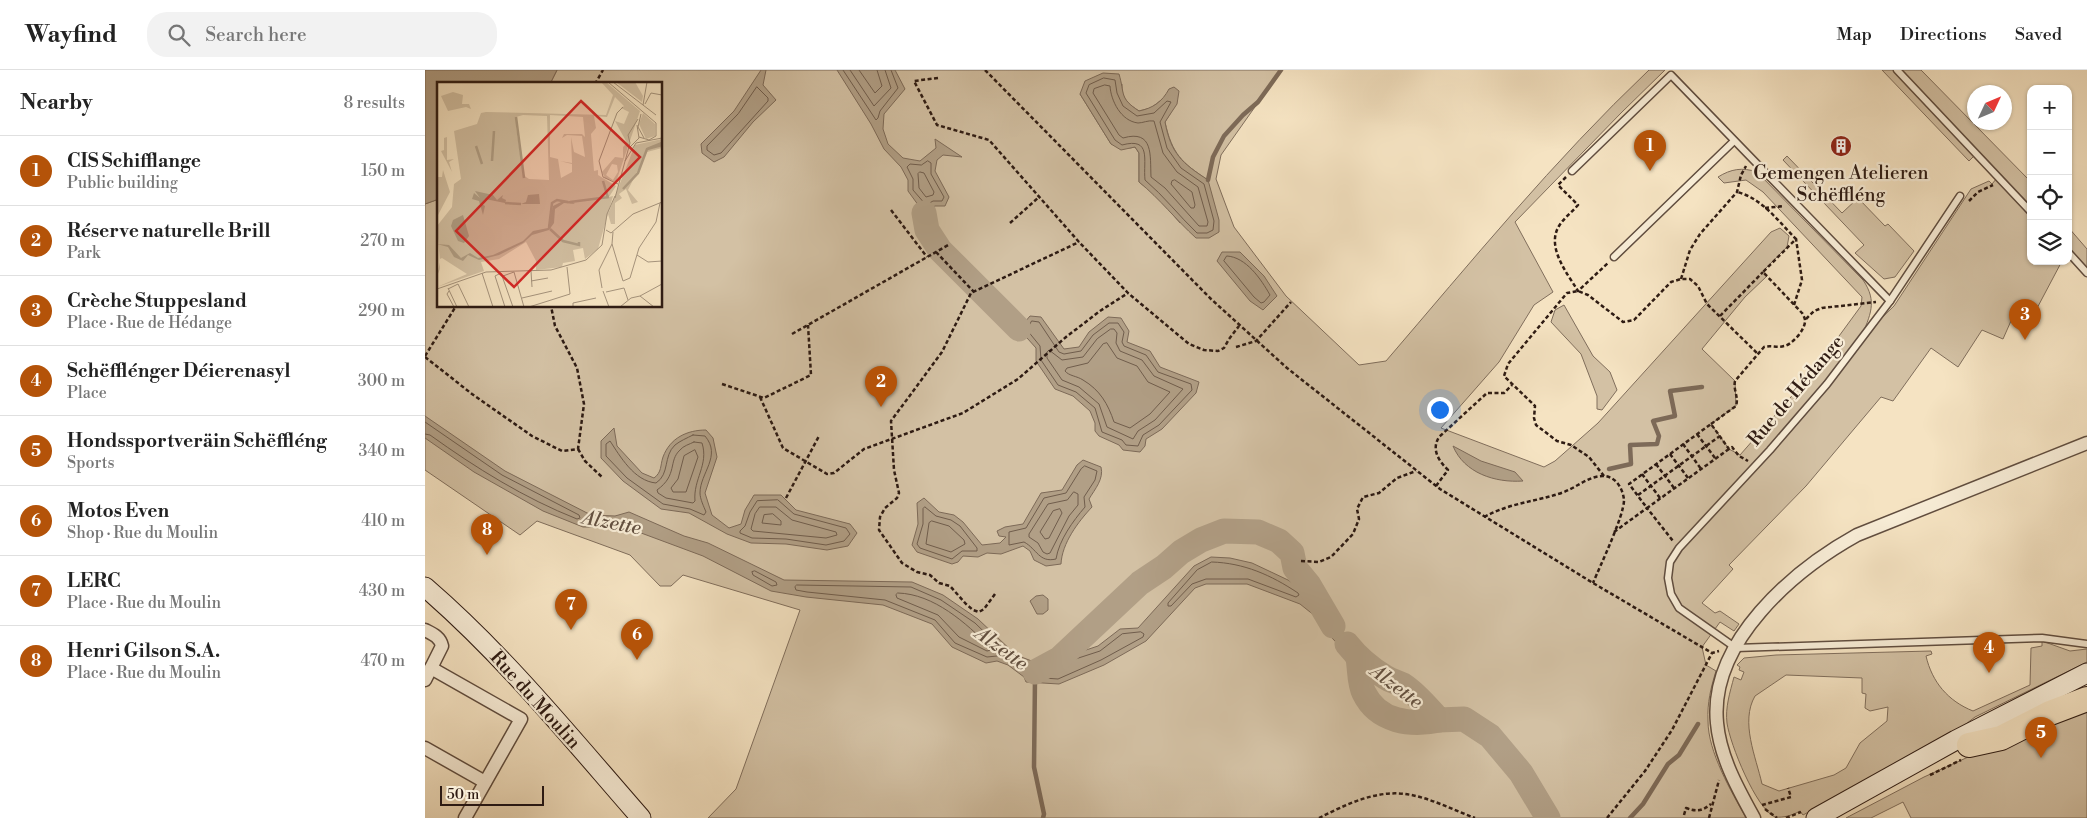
<!DOCTYPE html>
<html lang="en">
<head>
<meta charset="utf-8">
<style>
	body { margin:0; font-family:"Libre Bodoni",serif; background:#f2f2f2; color:#222 }
	.controls { position:absolute; right:15px; top:15px; display:grid; overflow:hidden; border-radius:10px; box-shadow:0 1px 4px #0004 }
	.controls button { width:45px; height:45px; display:grid; place-items:center; padding:0; border:0; border-bottom:1px solid #e0e0e0; background:#fff; color:#222; font:25px sans-serif }
	.compass { position:absolute; left:1542px; top:15px; width:45px; height:45px; border-radius:50%; background:#fff; box-shadow:0 1px 4px #0004; rotate:46deg }
	.scale { position:absolute; left:15px; bottom:12px; width:104px; box-sizing:border-box; padding-left:5px; border:2px solid #2e1b13; border-top:0; font-size:14px; line-height:18px; white-space:nowrap; color:#2e1b13; -webkit-text-stroke:4px #f8edd7; paint-order:stroke }
	.you { position:absolute; left:1014px; top:339px; width:18px; height:18px; margin:-12px; border:4px solid #fff; border-radius:50%; background:#1a73e8; box-shadow:0 0 0 8px #1a73e833 }
	.badge { display:grid; place-items:center; width:32px; height:32px; border-radius:50%; background:#b45309; color:#fff; font-size:16px; font-weight:700 }
	.pin { position:absolute; translate:-50% -41px; filter:drop-shadow(0 1px 2px #0008) }
	.pin::after { content:''; position:absolute; top:26px; width:18px; height:15px; background:inherit; clip-path:polygon(0 0,100% 0,50% 100%) }
	.list { margin:0; padding:0; list-style:none }
	h2 { display:flex; justify-content:space-between; align-items:center; height:65px; margin:0; padding:0 20px; font-size:21px }
	h2 small { font-size:16px; font-weight:400; color:#767676 }
	.list li { display:grid; grid-template-columns:32px 1fr auto; gap:15px; align-items:center; box-sizing:border-box; height:70px; padding:0 20px; border-top:1px solid #e0e0e0 }
	.list b { display:block; font-size:19px; white-space:nowrap }
	.list p { margin:0; font-size:16px; white-space:nowrap; color:#767676 }
	.list em { font-size:16px; font-style:normal; color:#767676 }
	.icon { flex:none; width:28px; height:28px; fill:none; stroke:currentColor; stroke-width:2; stroke-linecap:round; stroke-linejoin:round }
	.map { position:relative; flex:none; width:1662px; height:748px; overflow:hidden }
	header { display:flex; align-items:center; gap:30px; box-sizing:border-box; height:70px; padding:0 25px; background:#fff; border-bottom:1px solid #e0e0e0 }
	header strong { font-size:24px }
	nav { display:flex; gap:28px; margin-inline-start:auto; font-size:18px }
	.search { width:350px; height:45px; background:#f2f2f2; display:flex; align-items:center; gap:12px; box-sizing:border-box; padding:0 18px; border-radius:20px; color:#767676; font-size:19px }
	main { display:flex }
	aside { flex:1; background:#fff }
	.map>svg:first-child { display:block }
</style>
</head>
<body>
<header>
<strong>Wayfind</strong>
<div class="search"><svg class="icon" aria-label="search" viewBox="0 0 24 24"><circle cx="10" cy="10" r="6"/><path d="M15 15l6 6"/></svg>Search here</div>
<nav><a>Map</a><a>Directions</a><a>Saved</a></nav>
</header>
<main>
<aside>
<h2>Nearby<small>8 results</small></h2>
<ul class="list">
<li><span class="badge">1</span><div><b>CIS Schifflange</b><p>Public building</p></div><em>150 m</em></li>
<li><span class="badge">2</span><div><b>Réserve naturelle Brill</b><p>Park</p></div><em>270 m</em></li>
<li><span class="badge">3</span><div><b>Crèche Stuppesland</b><p>Place · Rue de Hédange</p></div><em>290 m</em></li>
<li><span class="badge">4</span><div><b>Schëfflénger Déierenasyl</b><p>Place</p></div><em>300 m</em></li>
<li><span class="badge">5</span><div><b>Hondssportveräin Schëffléng</b><p>Sports</p></div><em>340 m</em></li>
<li><span class="badge">6</span><div><b>Motos Even</b><p>Shop · Rue du Moulin</p></div><em>410 m</em></li>
<li><span class="badge">7</span><div><b>LERC</b><p>Place · Rue du Moulin</p></div><em>430 m</em></li>
<li><span class="badge">8</span><div><b>Henri Gilson S.A.</b><p>Place · Rue du Moulin</p></div><em>470 m</em></li>
</ul>
</aside>
<div class="map">
<svg width="1662" height="748" viewBox="0 0 1662 748">
	<rect width="100%" height="100%" fill="#f5e3c2"/>
	<filter id="stains"><feTurbulence type="fractalNoise" baseFrequency=".004" numOctaves="4"/><feColorMatrix values="0 0 0 0 .2 0 0 0 0 .09 0 0 0 0 .02 0 0 0 .5 -.17"/></filter>
	<radialGradient id="worn" r=".72"><stop offset=".6" stop-color="#630" stop-opacity="0"/><stop offset="1" stop-color="#630" stop-opacity=".3"/></radialGradient>
	<g fill="#d3c1a4" stroke="#806e5c" fill-rule="evenodd">
		<path d="M132 0H856L796 85 791 109 809 157 861 226 934 295 961 291C1046 192 1129 90 1224 0H1240L1196 43 1090 152 1128 222 1109 235 1074 292 1016 358 1119 397 1130 391 1173 353 1346 162 1355 158 1364 166 1362 177 1338 201 1342 206 1320 227 1277 279 1310 311 1311 336 1286 354 1304 379 1315 385 1387 303 1436 236 1437 227 1338 122 1321 110 1299 113 1293 107C1306 99 1317 97 1332 102L1438 210C1453 232 1445 245 1436 268L1469 236 1546 119 1564 111 1567 114 1572 108 1550 85 1544 91 1457 0H1496L1605 111 1606 191H1637L1610 242 1593 235 1578 269 1557 260 1533 297 1506 278 1468 331 1456 327 1381 416 1304 495 1308 499 1277 533 1290 543 1295 541 1314 554 1309 561 1295 552 1277 577 1281 595 1291 601C1286 617 1282 633 1283 651 1283 682 1306 721 1321 748H283L311 719 375 540 258 505 246 516H235L205 485 112 451 95 465 0 400V134L14 129V236H236V14H125ZM697 14C696 28 703 34 714 41L726 38 740 27 745 44 740 52C747 84 757 93 783 110L755 153 731 125 714 112V83L710 77 705 78 686 74 655 24Z"/>
		<path d="M1362 86 1417 143 1433 128 1460 156 1463 154 1489 181 1470 207 1459 209 1430 183 1439 175 1358 90Z"/>
		<path d="M1643 157 1662 179V203L1643 182Z"/>
		<path d="M1139 235 1168 286 1185 302 1192 320 1177 340 1172 339V326L1156 284 1126 252 1130 240Z"/>
		<path d="M1617 571 1645 581 1662 579V592L1550 647 1520 670 1378 745 1375 741C1368 745 1359 748 1350 747 1331 739 1305 674 1302 653 1300 638 1305 622 1309 607L1316 610 1319 602 1314 600 1315 597 1312 595 1319 588 1351 585 1506 581 1507 584 1501 586C1507 612 1523 631 1548 641L1605 615 1606 578 1617 576ZM1361 605 1437 608V623L1441 624 1440 638 1445 641 1463 637 1462 651 1435 673 1421 698 1409 705 1354 721 1337 714C1331 687 1315 652 1330 626Z"/>
		<path d="M1662 640V748H1486L1478 732 1446 748H1421L1499 707 1552 683Z"/>
	</g>
	<g fill="#b19f86" stroke="#7d6a58">
		<path d="M0 0H132L125 14H14V129L0 134Z"/>
		<path d="M336 0H341L338 15 351 30 328 52 299 87 289 92 277 83 276 74 309 41Z"/>
		<path d="M412 0H470L480 19 459 44 458 59 463 74 478 88 495 91 511 78 510 69 537 87 518 85 512 90 510 101 524 127 520 136H510L499 143 483 121V110L476 97 459 79 446 54Z"/>
		<path d="M678 3 694 4C700 24 694 28 714 41 728 38 737 32 744 19L749 17 754 21 752 34 740 52C746 84 757 93 783 110L794 150V162L784 168H771C751 150 735 129 714 112V83L710 77 696 80 686 74 655 24 660 11Z"/>
		<path d="M797 182H815L839 206 852 226 838 240 825 231 792 191Z"/>
		<path d="M605 246 616 247 639 279 654 277 664 262 683 247 696 248 704 261 702 272 725 281 735 297 774 312 771 323 737 359 721 369 720 376 715 382 698 380 694 375 674 366 670 361V353L665 341 648 326 630 319 611 291V278L594 259Z"/>
		<path d="M0 346 80 401 166 445 190 446 204 442 259 466 283 473 359 510 487 512 518 525 553 549 591 585 612 593 634 589 673 576 695 559 713 558 769 496 786 487 805 488 827 493 863 510 880 521 899 538 915 561 924 566 946 597 938 622 928 590 907 568 900 554 875 534 822 514H781L770 518 721 571 679 595 634 614 601 612 599 607 583 595 572 591 561 593 527 577 507 554 458 535 381 527 346 521 278 486 200 457H158L118 441 49 402 0 368Z"/>
		<path d="M189 358 192 376 217 403 229 408C237 402 235 396 238 387 245 368 262 360 281 360L288 368 292 387 280 423 287 445 304 458 316 454 320 440 329 425H356L371 440 425 454 432 463 423 476 402 480 361 474 326 473 302 464 264 443 236 439 198 411 176 388V371Z"/>
		<path d="M1028 376 1056 391 1090 402 1098 411C1070 413 1039 403 1028 376Z"/>
		<path d="M658 390 676 397C679 409 670 419 664 429L667 437C653 452 637 473 636 494L621 496 609 490 605 481 598 476 576 484 562 483 553 487 538 486 533 492 527 494 492 482 487 475 493 454 492 433 499 428 514 442 529 445 538 452 557 475 575 473 581 467 574 466 572 461 580 457 598 454 616 423 637 420 652 395Z"/>
		<path d="M618 525 623 529V540L618 544H612L605 531 611 526Z"/>
	</g>
	<g fill="none" stroke-linecap="round" stroke-linejoin="round">
		<g stroke="#705d4c" stroke-width="1">
			<path d="M418 0 451 50 453 48 455 41 473 18 466 0"/>
			<path d="M425 0 449 36 466 18 460 0"/>
			<path d="M434 0 450 23 457 16 452 0"/>
			<path d="M679 8 690 10 692 23 698 36 712 46 729 43 742 31 746 32 735 52 742 78 756 98 779 114 789 151 788 160 782 163H772C754 146 739 126 720 110 718 90 727 67 697 75L690 70 661 23 664 15Z"/>
			<path d="M680 15 685 16C686 31 696 51 713 53 718 53 723 50 729 51L738 83 752 102 773 117 783 152 782 156H774L740 118 726 107C725 86 729 59 698 68L694 65 668 23 669 19Z"/>
			<path d="M332 17 343 28V31L296 83 289 85 282 80V76L313 44Z"/>
			<path d="M503 91 506 93V104L519 127 517 131H508L501 135 488 120V109L482 97 485 94 496 95Z"/>
			<path d="M495 102 499 103 509 122 508 125 501 127 494 118 493 104Z"/>
			<path d="M750 110 767 122 770 135 769 138H766L746 114 747 111Z"/>
			<path d="M802 186C821 187 836 209 845 225L839 232 836 233 829 227 799 191Z"/>
			<path d="M607 251 614 252 634 282 639 284 656 281 668 265 684 253H693L699 262 697 272 699 276 721 285 733 302 766 314 767 320 734 355 718 365 713 376 701 375 697 370 677 362 670 338 651 322 633 315 616 290 615 276 602 260Z"/>
			<path d="M686 259H689L692 263 691 273 695 281 717 290 729 306 758 319 730 350 713 361 708 369 682 357 674 334 654 317 637 310 622 288V282L624 280 637 290 658 287 672 269Z"/>
			<path d="M682 273 692 288 712 296 723 312 745 322 725 344 705 358 689 352C683 334 675 320 658 310 652 306 644 306 640 301L642 298 663 293 678 274Z"/>
			<path d="M0 352 77 405 154 445 155 448 152 449C99 428 51 398 5 365L0 364"/>
			<path d="M268 365 280 366C297 386 275 403 275 423 275 429 279 437 281 442L279 445 265 439 238 434 202 408 181 386V374L185 371C195 386 209 411 231 413 245 404 238 386 250 375 255 371 262 368 268 365Z"/>
			<path d="M269 372 277 373C284 395 268 409 270 431L268 433 241 428 233 423 232 420C253 405 243 391 255 380 258 376 265 374 269 372Z"/>
			<path d="M270 380 273 387 261 422H248L246 418 253 409 259 386Z"/>
			<path d="M660 396 672 401 670 410 659 427 660 437C648 451 634 470 631 489 614 493 612 479 599 472L584 475V462L601 458 619 428 641 423 656 399Z"/>
			<path d="M649 422 653 424V435L644 446 625 483 622 484 618 482 613 473 604 467V464L623 434 642 430Z"/>
			<path d="M353 430 369 444 421 458 425 464 419 471 401 475 361 469 327 468 315 463V461L320 456 325 442 332 431Z"/>
			<path d="M335 437H351L367 450 411 462 412 465 401 468 328 461 326 459 330 444Z"/>
			<path d="M500 437 511 446 526 450 535 456 552 478V481H537L527 489 495 478 492 474 498 454V439Z"/>
			<path d="M635 439 637 443 624 468 620 469 615 462 628 441Z"/>
			<path d="M348 444 356 451V455L337 453 339 445Z"/>
			<path d="M507 451 524 456 539 470 540 474 526 482 501 474 504 453Z"/>
			<path d="M787 492C819 493 846 505 873 523L874 525 871 527 823 509H781L767 514 746 536H743V533L772 500Z"/>
			<path d="M330 501 351 512 352 515 347 516 328 505 327 502Z"/>
			<path d="M372 515 486 517 516 530 550 553 583 585 584 588 582 589 572 586 562 587 530 573 510 550 460 530 382 522 371 520 370 517Z"/>
			<path d="M473 523C509 524 541 553 565 577L566 580 562 581 534 567 513 545 472 528 471 525Z"/>
			<path d="M716 562 719 564 718 567 676 590 633 609 605 607 591 595 594 592 612 598 635 594 675 581 697 564Z"/>
		</g>
		<g stroke="#7d6a58" stroke-width="4.5">
			<path d="M783 110 788 87 799 66 818 45 833 32 856 0"/>
			<path d="M1184 399 1206 394 1205 375 1232 374 1234 366 1228 351 1250 346 1245 321 1277 317"/>
			<path d="M610 608 609 697 619 744 618 748"/>
			<path d="M1205 748 1218 734 1243 694 1254 685 1273 654"/>
		</g>
		<g stroke="#b19f86" stroke-width="25">
			<path d="M499 143 502 160 515 180 594 259"/>
			<path d="M922 574C933 588 945 598 960 607 966 611 972 612 978 615 992 624 1003 638 1014 650L1039 649 1065 666 1096 703 1123 748"/>
			<path d="M933 588C935 599 934 613 939 623 953 652 986 656 1014 650"/>
			<path d="M610 602 634 589 715 513 739 497 756 482 776 470 799 461 833 462 854 471 867 483 870 498 884 515 908 556"/>
		</g>
		<g stroke="#604d3f" stroke-width="9">
			<g id="lane">
				<path d="M1472 0 1606 142"/>
				<path d="M1147 101 1246 5 1465 231 1402 314 1345 380 1254 478 1245 492 1243 508 1246 524 1254 538 1311 578 1617 568 1662 574"/>
				<path d="M1643 182 1662 203"/>
				<path d="M1189 187 1309 71"/>
				<path d="M1465 231 1535 126"/>
			</g>
		</g>
		<g stroke="#604d3f" stroke-width="15">
			<g id="street">
				<path d="M0 560C8 564 15 567 17 576L0 610"/>
				<path d="M6 598 96 649 40 748"/>
				<path d="M0 678 60 712"/>
				<path d="M1329 748C1313 719 1295 687 1292 653 1284 572 1369 500 1432 465L1662 373"/>
			</g>
		</g>
		<g stroke="#2e1b13" stroke-width="21">
			<g id="secondary">
				<path d="M0 517C80 586 146 668 216 748"/>
				<path d="M1391 748 1531 670 1662 603"/>
			</g>
		</g>
		<g stroke="#2e1b13" stroke-width="26">
			<path id="highway" d="M1544 675 1576 668 1625 643 1662 629"/>
		</g>
		<g stroke="#2e1b13" stroke-width="2.5" stroke-dasharray="4 2.5" stroke-linecap="butt">
			<path d="M560 0 786 229 862 298 1015 419 1168 513 1287 583 1294 581"/>
			<path d="M513 8 489 11 512 55 564 70 654 172 703 223 764 274 779 280 793 281 799 278 804 269 814 256"/>
			<path d="M170 14 178 0"/>
			<path d="M1141 107 1133 115 1153 135C1147 142 1139 148 1134 156 1121 177 1142 203 1153 221L1183 193"/>
			<path d="M1544 131 1553 122 1568 115"/>
			<path d="M1340 138 1359 136"/>
			<path d="M466 140 502 187"/>
			<path d="M585 153 614 127"/>
			<path d="M511 182 549 222"/>
			<path d="M1256 209 1265 180 1275 164 1312 122 1316 105 1321 96"/>
			<path d="M1369 235 1377 210 1371 169"/>
			<path d="M1295 246 1338 202"/>
			<path d="M1381 249 1389 241 1397 238 1451 232"/>
			<path d="M367 264 525 174"/>
			<path d="M811 277 831 271 866 232"/>
			<path d="M0 286 31 236"/>
			<path d="M0 287 47 324 107 366 137 381 153 379 159 334 152 298 130 256 126 236"/>
			<path d="M297 314 339 328 386 305 383 255"/>
			<path d="M335 327 358 378 402 404 409 403 439 379 538 343 593 309 641 267 675 241 703 223"/>
			<path d="M1286 354 1311 336C1314 327 1308 320 1310 311L1339 277C1346 275 1352 278 1359 276 1367 275 1381 259 1380 250 1380 249 1378 244 1377 243L1338 202 1371 169C1354 152 1337 128 1312 122"/>
			<path d="M1272 364 1290 388"/>
			<path d="M1258 374 1276 399"/>
			<path d="M153 379 160 391 178 408"/>
			<path d="M1304 379 1222 438 1204 414 1286 354 1304 379 1307 377 1314 386 1323 391"/>
			<path d="M1245 384 1263 408"/>
			<path d="M1231 394 1249 418"/>
			<path d="M1217 404 1235 428"/>
			<path d="M1179 406 1164 387 1146 375 1132 371 1111 355 1109 348 1110 336 1079 306 1083 294 1142 223 1153 221 1163 225 1198 252 1209 250 1246 212 1256 209H1265L1273 216 1282 234 1333 284"/>
			<path d="M1011 416 1023 400C1014 391 1006 380 1014 367L1062 323H1079L1087 315"/>
			<path d="M1213 425 1295 366"/>
			<path d="M361 428 394 366"/>
			<path d="M1059 447C1087 432 1111 432 1139 422 1152 417 1164 406 1178 406 1191 406 1198 419 1199 430 1199 446 1175 496 1168 513"/>
			<path d="M1189 462 1222 438 1248 471"/>
			<path d="M876 491 894 492 906 487 928 464 934 449 932 439 938 427 954 423 972 408 991 401"/>
			<path d="M570 524 559 539 554 542 548 540 541 534 525 516 514 513 505 505 492 502 477 493 454 460 455 447 460 438 472 428 474 423 469 400 466 351 517 282 546 223 654 172"/>
			<path d="M1505 705 1536 690"/>
			<path d="M1337 735 1366 727 1363 718"/>
			<path d="M1340 739 1352 748"/>
			<path d="M1259 745 1261 738C1272 742 1277 741 1286 734"/>
			<path d="M894 748C920 735 950 720 980 724 1004 727 1028 740 1050 748"/>
			<path d="M1182 748 1220 701 1247 660 1287 583"/>
			<path d="M1284 748 1294 710"/>
			<path d="M1361 748 1376 742"/>
		</g>
		<use href="#lane" stroke="#f8edd7" stroke-width="6"/>
		<use href="#street" stroke="#f8edd7" stroke-width="12"/>
		<use href="#secondary" stroke="#f8edd7" stroke-width="19"/>
		<use href="#highway" stroke="#f5e3c2" stroke-width="24"/>
	</g>
	<defs>
		<g id="building-disc" transform="scale(1.125)"><circle r="9.5" fill="#8f2418" stroke="#f8edd7"/><path d="M-4-6H4V6H1V3H-1V6H-4ZM-2.5-4.3h1.7v1.8h-1.7ZM.8-4.3h1.7v1.8H.8ZM-2.5-1h1.7V.8h-1.7ZM.8-1h1.7V.8H.8Z" fill="#fff"/></g>
	</defs>
	<g fill-rule="evenodd">
		<use href="#building-disc" x="1416" y="76"/>
	</g>
	<g text-anchor="middle" stroke-width="4.5" stroke-linejoin="round" paint-order="stroke">
		<g font-size="19" fill="#2e1b13" stroke="#f8edd7">
			<text x="1416" y="109">Gemengen Atelieren<tspan x="1416" dy="22">Schëffléng</tspan></text>
		</g>
		<g font-size="19" fill="#2e1b13" stroke="#f8edd7">
			<text transform="translate(1370 320) rotate(-50)" y="7">Rue de Hédange</text>
			<text transform="translate(111 629) rotate(48)" y="7">Rue du Moulin</text>
		</g>
		<g font-size="20" font-style="italic" fill="#625041" stroke="#f8edd7">
			<text transform="translate(187 452) rotate(11)" y="7">Alzette</text>
			<text transform="translate(577 578) rotate(36)" y="7">Alzette</text>
			<text transform="translate(972 616) rotate(37)" y="7">Alzette</text>
		</g>
	</g>
	<g transform="translate(12 12)">
		<rect width="225" height="225" fill="#f5e3c2"/>
		<path d="M164 0H169L203 29 179 100 168 96 165 90 178 75 186 76V65L190 61 178 39 187 42 192 30 184 26 187 24 178 15 170 35 157 34 159 46 154 52 157 89 161 88V93L179 104 172 115 176 114 161 167 148 177 146 166 136 168 138 179 126 181 125 185 99 188V179L89 160 62 177 44 180 47 189 0 205 30 192 5 176 3 177V187L0 194 3 180 0 144 15 125 17 102 24 97 17 49 40 42 44 31 49 30 169 33 176 13ZM86 33 110 34 112 98 92 97 86 93 79 44V35ZM113 33 146 35 148 55 145 52H127L125 56 130 53 145 54 148 75 137 70 134 55 135 81 123 79 135 82V90L124 96 121 77 113 75ZM175 82 180 83 181 90 176 98 169 93ZM179 0H198L206 14 205 20ZM16 10 26 13 25 22H32L34 27 29 25 11 29 4 14ZM206 31 218 42V54L209 57 202 42ZM10 55V78L17 77 12 80 15 90 4 69 7 68V56ZM225 57V66L210 70 191 108 201 120 195 122 189 107 182 112 185 116 178 121V142H174L171 132 198 63ZM6 88 13 110 0 135V95H5Z" fill="#d3c1a4" fill-rule="evenodd"/>
		<path d="M38 109 56 113 60 118 66 113 65 116 69 118 68 121 48 117 45 122 48 124 46 133 42 119 35 117 37 111 43 116ZM91 113 102 112 103 122H84L89 120ZM133 119 138 122 127 121 118 127 117 141 112 148 95 153 86 161 62 173 42 178 31 173 26 179 17 175 11 165 0 162 12 163 24 176 33 171 41 176 56 173 86 159 96 149 111 146 116 124 124 120ZM26 133 32 154 27 161 21 159 14 144 16 138Z" fill="#b19f86"/>
		<path fill="none" stroke="#b19f86" stroke-width="2.5" d="M79 35 87 96M39 64 45 82M210 67 225 61M55 79 57 49M166 99 171 116M186 107 201 91 210 67 225 63M133 120 172 115M68 121 84 122M112 146 115 121 120 118 131 120M113 147 126 159 142 163V160"/>
		<path fill="none" stroke="#a5937c" stroke-width="1" d="M171 0 219 41V54L212 58 202 55M176 0 219 33M208 22 214 11 225 13M206 23 210 0M204 32 201 45 207 56M193 65 202 56 200 43M188 79 199 61 225 56M181 102 166 95 162 79 180 31 186 25M178 116 193 61 191 53 201 37M169 148 174 151 196 132 225 120M175 162 186 199 193 196 202 166 219 140 223 121M0 171V191M200 173 211 180 225 179M94 189 95 205M45 191 56 225M66 194 77 190 87 225M94 199 111 196M11 206 20 225M165 206 162 188 175 162 176 150M0 207 49 190 114 188 149 178 165 163 170 132 178 114M11 207 21 202 32 225M12 209 10 212 17 225M166 209 172 225M169 210 187 206 191 218M203 214 225 202M203 214 217 225M85 216 115 209M68 225 58 194 64 191 76 225M92 225 133 212 130 185M136 225V221L159 216M183 225 194 216 203 214"/>
		<path fill="#d62828" fill-opacity="0.15" stroke="#d62828" stroke-width="2.5" d="M144 19 203 75 77 205 19 149Z"/>
		<rect width="225" height="225" fill="none" stroke="#2e1b13" stroke-width="2.5"/>
	</g>
	<rect width="100%" height="100%" filter="url(#stains)"/>
	<rect width="100%" height="100%" fill="url(#worn)"/>
</svg>
<div class="controls">
<button>+</button>
<button>−</button>
<button><svg class="icon" aria-label="locate" viewBox="0 0 24 24"><circle cx="12" cy="12" r="6"/><path d="M12 2v4M12 18v4M2 12h4M18 12h4"/></svg></button>
<button><svg class="icon" aria-label="layers" viewBox="0 0 24 24"><path d="M12 4l9 5-9 5-9-5zM3 14l9 5 9-5"/></svg></button>
</div>
<svg class="compass" viewBox="-18 -18 36 36"><path d="M0-13l5 13h-10z" fill="#e53935"/><path d="M0 13l5-13h-10z" fill="#767676"/></svg>
<div class="scale">50 m</div>
<div class="you"></div>
<div class="pin badge" style="left:1225px;top:101px">1</div>
<div class="pin badge" style="left:456px;top:337px">2</div>
<div class="pin badge" style="left:1600px;top:270px">3</div>
<div class="pin badge" style="left:1564px;top:603px">4</div>
<div class="pin badge" style="left:1616px;top:688px">5</div>
<div class="pin badge" style="left:212px;top:590px">6</div>
<div class="pin badge" style="left:146px;top:560px">7</div>
<div class="pin badge" style="left:62px;top:485px">8</div>
</div>
</main>
</body>
</html>
